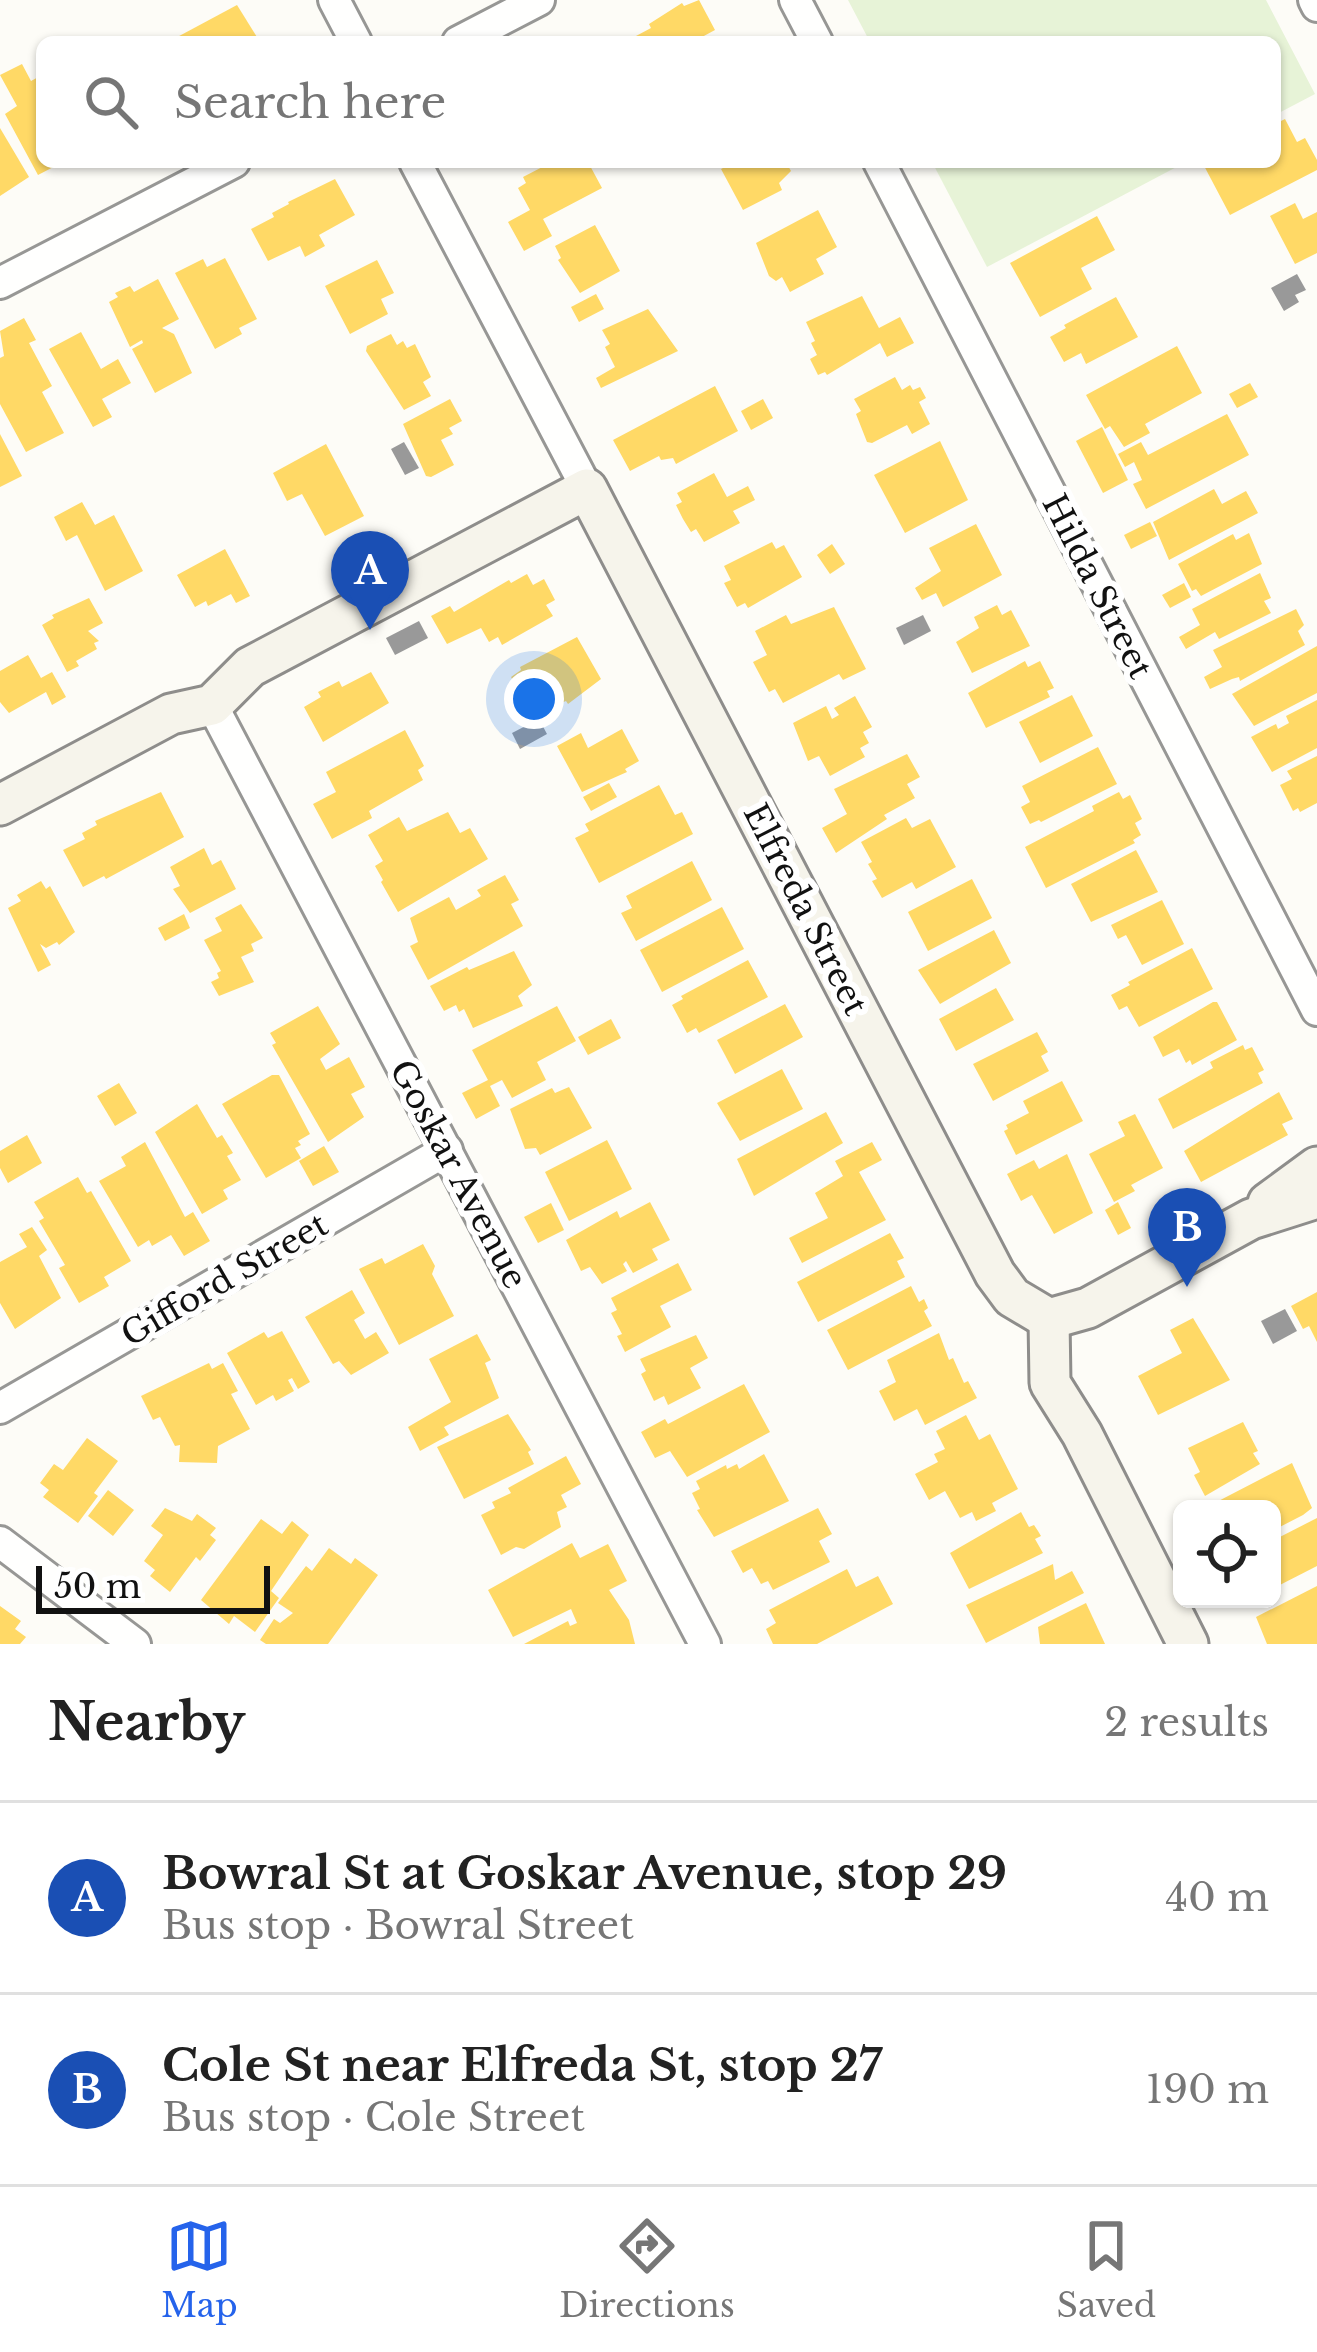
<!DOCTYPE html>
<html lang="en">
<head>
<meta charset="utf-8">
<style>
	body { margin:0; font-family:"Libre Baskerville",serif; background:#f6f6f6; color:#222 }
	.controls { position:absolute; right:36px; bottom:36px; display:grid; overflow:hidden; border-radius:18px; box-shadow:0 3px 9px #0004 }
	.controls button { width:108px; height:108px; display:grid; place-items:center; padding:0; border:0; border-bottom:3px solid #e0e0e0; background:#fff; color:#222; font:60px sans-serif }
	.scale { position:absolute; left:36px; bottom:30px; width:234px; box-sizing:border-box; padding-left:12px; border:6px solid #111; border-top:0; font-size:33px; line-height:42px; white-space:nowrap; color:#111; -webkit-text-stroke:9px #fff; paint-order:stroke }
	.you { position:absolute; left:534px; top:699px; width:42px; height:42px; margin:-30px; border:9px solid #fff; border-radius:50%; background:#1a73e8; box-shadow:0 0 0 18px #1a73e833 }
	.badge { display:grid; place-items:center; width:78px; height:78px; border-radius:50%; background:#2563eb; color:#fff; font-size:39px; font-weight:700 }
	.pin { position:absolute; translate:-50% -99px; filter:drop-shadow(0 3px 6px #0008) }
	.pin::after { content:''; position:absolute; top:63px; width:42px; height:36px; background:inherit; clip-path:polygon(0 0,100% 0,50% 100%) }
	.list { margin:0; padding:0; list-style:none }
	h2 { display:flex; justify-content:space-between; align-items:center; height:156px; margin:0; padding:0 48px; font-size:51px }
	h2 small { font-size:39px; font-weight:400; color:#767676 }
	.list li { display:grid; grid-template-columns:78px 1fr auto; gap:36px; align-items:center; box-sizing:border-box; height:192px; padding:0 48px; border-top:3px solid #e0e0e0 }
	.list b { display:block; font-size:45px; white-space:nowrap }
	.list p { margin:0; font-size:39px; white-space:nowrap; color:#767676 }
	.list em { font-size:39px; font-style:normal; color:#767676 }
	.icon { flex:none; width:66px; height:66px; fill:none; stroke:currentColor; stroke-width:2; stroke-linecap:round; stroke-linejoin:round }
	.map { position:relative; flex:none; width:1317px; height:1644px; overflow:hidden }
	.search { position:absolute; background:#fff; box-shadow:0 3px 9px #0004; left:36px; right:36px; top:36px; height:132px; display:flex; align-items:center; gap:30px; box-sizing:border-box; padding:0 42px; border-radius:18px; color:#767676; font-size:45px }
	.sheet { height:540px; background:#fff }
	nav { display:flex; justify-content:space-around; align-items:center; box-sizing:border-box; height:168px; border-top:3px solid #e0e0e0; background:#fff; font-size:33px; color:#767676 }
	nav a { display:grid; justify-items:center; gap:6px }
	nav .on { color:#2563eb }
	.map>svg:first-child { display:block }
</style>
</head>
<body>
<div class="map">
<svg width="1317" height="1644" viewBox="0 0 1317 1644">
	<rect width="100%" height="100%" fill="#fdfcf7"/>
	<g fill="#e7f3d7">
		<path d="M848 0H1266L1315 94 1275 115V42H870Z"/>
		<path d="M932 162H1186L987 267Z"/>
	</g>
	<g fill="#ffd966">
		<path d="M699 0 715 30 702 37 704 40 639 42 636 36 651 28 649 24 682 3 684 6Z"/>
		<path d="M237 5 260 42H168Z"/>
		<path d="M22 64 31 81 42 75V162H63L38 175 5 114 17 106 0 75Z"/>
		<path d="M1285 119 1297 142 1305 138 1317 160V170L1230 215 1202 162H1275V124Z"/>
		<path d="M0 128 29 177 0 196Z"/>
		<path d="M552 162H588L602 188 543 219 552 236 524 251 508 222 530 210 518 188 526 183 523 177Z"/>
		<path d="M735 162H786L791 171 779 183 782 190 743 210 721 169Z"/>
		<path d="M335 179 355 215 319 235 325 246 305 257 300 246 268 261 251 229 274 217 272 213 289 204 288 202Z"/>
		<path d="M1295 203 1303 219 1317 212V253L1295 264 1270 216Z"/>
		<path d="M818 210 837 247 816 259 824 274 790 292 782 277 776 281 769 276 756 243Z"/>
		<path d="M1097 216 1115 250 1081 268 1092 289 1040 317 1010 263Z"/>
		<path d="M595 225 620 271 580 293 558 260 561 258 555 246Z"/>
		<path d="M225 258 257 319 239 328 242 334 215 349 175 273 203 259 207 267Z"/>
		<path d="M377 260 394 293 381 299 388 314 350 334 325 286Z"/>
		<path d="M158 279 179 319 162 328 174 334 192 373 155 393 132 349 143 343 142 340 130 347 109 302 118 297 115 293 130 286 134 292Z"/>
		<path d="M596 294 604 309 579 322 571 307Z"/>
		<path d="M862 296 879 328 900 317 914 343 887 357 880 343 827 375 825 372 818 375 810 359 817 355 811 343 815 341 806 322Z"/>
		<path d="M1116 297 1138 337 1086 364 1081 353 1064 362 1050 337 1066 328 1064 325Z"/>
		<path d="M648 309 678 351 601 388 596 378 615 367 605 347 610 344 602 330Z"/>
		<path d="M24 318 36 340 29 343 52 386 42 392 64 433 26 452 0 404V358L4 356 0 331Z"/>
		<path d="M81 332 101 369 118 359 131 383 102 399 112 417 93 427 49 349Z"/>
		<path d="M391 334 397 345 403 341 407 348 415 344 431 377 423 382 431 396 404 410 366 351 367 346Z"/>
		<path d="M1177 346 1202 393 1145 424 1150 433 1124 447 1110 426 1105 429 1086 395Z"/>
		<path d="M895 377 902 390 910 385 913 390 920 387 926 398 919 402 930 424 912 434 907 425 872 443 867 442 856 414 861 411 854 399Z"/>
		<path d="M1250 383 1258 397 1237 408 1229 394Z"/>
		<path d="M715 386 738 431 676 464 673 458 661 460 659 456 630 471 613 440Z"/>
		<path d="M450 399 462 421 449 428 453 434 441 440 454 465 431 477 426 476 403 424Z"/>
		<path d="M763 399 773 418 751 430 741 411Z"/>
		<path d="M1227 414 1249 455 1146 509 1133 484 1142 480 1134 462 1125 467 1118 454 1141 442 1148 455Z"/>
		<path d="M1102 427 1128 480 1103 493 1076 441Z"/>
		<path d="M0 434 22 476 0 487Z"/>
		<path d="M940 441 968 500 905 533 874 475Z"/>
		<path d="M326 444 364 516 325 536 302 494 287 501 273 473Z"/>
		<path d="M714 473 727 497 748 486 755 500 733 511 740 523 704 542 696 529 691 532 683 519 676 505 682 502 677 493Z"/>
		<path d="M1214 489 1222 504 1246 491 1258 513 1169 560 1153 522Z"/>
		<path d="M82 502 95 525 114 515 143 571 105 591 77 535 66 541 54 517Z"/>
		<path d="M1150 522 1157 536 1131 549 1124 535Z"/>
		<path d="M976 524 1002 575 943 607 936 593 922 600 915 588 941 571 929 548Z"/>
		<path d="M1249 533 1262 564 1201 596 1196 589 1192 591 1178 564 1233 534 1236 540Z"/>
		<path d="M772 542 776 549 784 545 802 577 748 608 745 603 737 607 724 583 731 580 724 566Z"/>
		<path d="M832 544 845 564 830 574 817 555Z"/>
		<path d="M225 549 250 596 236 603 231 594 208 606 206 601 195 607 177 575Z"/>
		<path d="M1260 573 1271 598 1264 601 1271 613 1219 639 1215 632 1186 649 1179 637 1200 625 1192 609Z"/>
		<path d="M527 574 533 585 544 579 555 600 546 605 553 616 502 645 498 637 489 642 481 628 447 644 431 616 450 606 454 612 509 580 511 583Z"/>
		<path d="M1184 583 1191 597 1170 608 1162 595Z"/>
		<path d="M89 598 103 623 88 631 99 641 94 643 97 649 76 661 79 666 67 672 42 625 54 618 52 615Z"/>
		<path d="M997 605 1002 615 1011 610 1030 646 972 673 956 642 979 628 974 617Z"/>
		<path d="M834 607 866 669 843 680 839 674 783 703 775 689 769 692 753 662 767 655 755 631 786 615 791 624Z"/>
		<path d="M1296 609 1304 625 1298 631 1305 645 1240 681 1239 677 1232 679 1210 689 1204 677 1222 667 1213 650Z"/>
		<path d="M577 637 601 679 568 704 566 701 533 715 511 677 521 670 520 667Z"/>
		<path d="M1317 646V693L1254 726 1232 694Z"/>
		<path d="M28 655 41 678 52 672 66 697 52 705 46 692 9 713 0 702V671Z"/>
		<path d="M1025 661 1028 667 1040 661 1054 688 1047 691 1050 697 986 728 968 693Z"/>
		<path d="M371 672 389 703 323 742 304 707 321 697 318 692 339 681 342 687Z"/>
		<path d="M1072 695 1093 736 1040 763 1019 722Z"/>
		<path d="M855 696 872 727 863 732 869 743 860 748 865 757 830 776 819 756 808 761 793 723 826 706 832 719 839 715 834 708Z"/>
		<path d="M1317 700V748L1272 772 1251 737 1276 724 1278 729 1289 723 1286 716Z"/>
		<path d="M622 729 639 761 625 769 627 772 582 792 557 746 581 733 588 748Z"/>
		<path d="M405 730 424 766 418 770 423 780 369 811 372 818 332 839 313 804 336 792 326 772Z"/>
		<path d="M1098 747 1117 784 1041 822 1039 820 1030 824 1021 807 1030 802 1022 786Z"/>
		<path d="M907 754 920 777 907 784 915 798 884 815 887 819 836 853 822 828 847 814 834 789Z"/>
		<path d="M1317 756V803L1300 812 1298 808 1293 811 1280 785 1292 779 1287 771Z"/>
		<path d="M609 783 617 797 591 811 583 797Z"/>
		<path d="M659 785 675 815 682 812 693 834 599 883 575 838 589 831 585 824Z"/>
		<path d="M161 792 184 837 106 879 104 876 83 887 63 850 85 839 82 833 97 825 95 821Z"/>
		<path d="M1119 792 1123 799 1130 795 1142 819 1135 823 1141 835 1133 840 1135 843 1046 888 1025 847 1094 811 1092 806Z"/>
		<path d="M448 812 460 833 470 828 488 859 398 912 381 882 383 880 375 866 383 861 368 835 399 817 407 831Z"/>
		<path d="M906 818 912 828 930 819 956 867 916 889 912 882 882 898 872 881 877 879 868 864 872 862 861 842Z"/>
		<path d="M204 848 212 865 221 860 236 889 190 913 173 889 180 886 170 867Z"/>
		<path d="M1136 850 1158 892 1091 922 1071 884Z"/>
		<path d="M692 861 712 900 636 941 621 913 632 908 626 896Z"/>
		<path d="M505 875 519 900 511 904 523 926 428 980 410 946 418 942 410 918 449 897 456 910 481 896 477 890Z"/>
		<path d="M972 879 992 918 928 951 908 912Z"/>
		<path d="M41 881 46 889 50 886 75 932 59 945 57 942 46 948 40 944 51 965 38 972 8 908 21 901 17 895Z"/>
		<path d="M1162 900 1184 944 1142 965 1126 935 1118 939 1111 925Z"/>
		<path d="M241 904 263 938 251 944 254 951 241 957 254 982 219 996 211 982 219 978 217 973 221 971 204 940 222 931 215 918Z"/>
		<path d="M722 907 744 949 662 992 640 950Z"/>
		<path d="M184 914 190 928 165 941 158 928Z"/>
		<path d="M994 930 1011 963 940 1004 918 970Z"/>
		<path d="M1192 948 1213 989 1139 1027 1127 1006 1119 1010 1111 995 1130 985 1128 982Z"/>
		<path d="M514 951 532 985 518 996 523 1006 473 1028 464 1009 459 1012 456 1005 444 1011 430 986 467 967 469 970Z"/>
		<path d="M748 960 768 997 699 1033 696 1028 687 1033 672 1005 683 999 681 996Z"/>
		<path d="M996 988 1014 1020 956 1051 939 1019Z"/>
		<path d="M1213 1002H1217L1237 1040 1192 1065 1190 1060 1186 1063 1179 1049 1163 1057 1153 1037Z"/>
		<path d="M785 1004 803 1037 735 1074 717 1040Z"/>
		<path d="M318 1006 340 1044 320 1059 326 1070 349 1057 365 1087 351 1094 364 1117 328 1142 272 1045 276 1043 270 1033Z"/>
		<path d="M557 1006 576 1041 537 1062 546 1080 512 1098 502 1080 490 1086 500 1106 476 1119 462 1093 488 1080 472 1050Z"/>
		<path d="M611 1019 621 1038 588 1055 578 1037Z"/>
		<path d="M1037 1032 1048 1052 1041 1056 1049 1071 993 1101 973 1064Z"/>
		<path d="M1243 1045 1245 1050 1252 1047 1264 1070 1258 1073 1263 1083 1173 1129 1158 1099 1213 1068 1210 1062Z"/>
		<path d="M782 1069 803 1109 740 1141 717 1103Z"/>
		<path d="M272 1075H279L310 1134 298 1141 301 1145 295 1148 301 1158 266 1178 222 1104Z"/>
		<path d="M1062 1081 1083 1121 1016 1155 1004 1131 1008 1129 1006 1125 1029 1113 1023 1101Z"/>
		<path d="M119 1083 137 1113 115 1126 97 1096Z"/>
		<path d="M569 1087 592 1128 540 1155 536 1148 525 1149 510 1109 552 1088 555 1093Z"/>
		<path d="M1279 1092 1293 1119 1282 1124 1288 1135 1201 1182 1184 1151Z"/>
		<path d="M197 1104 217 1138 222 1135 233 1153 227 1156 241 1180 223 1190 228 1199 202 1214 155 1132Z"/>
		<path d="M826 1112 843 1143 754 1196 737 1159Z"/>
		<path d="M1135 1114 1163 1168 1131 1185 1135 1191 1114 1202 1089 1154 1125 1136 1118 1122Z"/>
		<path d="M27 1135 42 1163 8 1183 0 1168V1151Z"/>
		<path d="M607 1140 632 1189 569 1221 545 1172Z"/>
		<path d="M145 1142 185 1217 193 1212 210 1241 184 1256 171 1235 152 1246 149 1240 138 1247 99 1181 126 1166 121 1157Z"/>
		<path d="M872 1142 882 1160 859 1172 886 1220 802 1263 789 1238 828 1218 815 1193 843 1176 835 1161Z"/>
		<path d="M324 1146 339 1172 313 1186 299 1161Z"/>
		<path d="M1067 1154 1093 1213 1054 1234 1032 1195 1021 1201 1007 1174 1034 1160 1039 1169Z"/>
		<path d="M78 1177 87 1193 91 1191 131 1261 104 1277 109 1286 79 1303 59 1268 65 1265 39 1221 44 1218 34 1202Z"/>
		<path d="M650 1202 670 1240 652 1249 658 1260 633 1273 626 1261 623 1264 627 1271 602 1284 590 1267 581 1271 566 1240 617 1211 620 1218Z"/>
		<path d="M1118 1202 1131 1228 1118 1235 1105 1210Z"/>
		<path d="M551 1203 564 1230 538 1243 524 1217Z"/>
		<path d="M32 1227 47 1250 39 1256 61 1298 15 1329 0 1303V1262L27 1247 19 1234Z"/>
		<path d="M890 1233 904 1258 897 1261 905 1277 818 1322 797 1282Z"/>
		<path d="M423 1244 435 1266 432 1274 454 1316 399 1345 359 1269 382 1258 385 1264Z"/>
		<path d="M678 1263 692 1290 660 1306 671 1327 625 1352 617 1336 622 1334 611 1313 617 1310 611 1298Z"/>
		<path d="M911 1286 919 1302 924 1299 928 1308 924 1311 932 1326 848 1370 827 1330Z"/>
		<path d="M352 1290 365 1313 354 1320 365 1339 376 1332 389 1353 351 1375 339 1361 333 1364 305 1317Z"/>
		<path d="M1317 1292V1342L1309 1326 1303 1329 1291 1306Z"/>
		<path d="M1193 1318 1230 1380 1158 1415 1138 1376 1182 1353 1170 1330Z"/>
		<path d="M282 1331 310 1382 298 1389 292 1378 288 1380 294 1391 276 1401 273 1395 256 1405 227 1353 264 1332 268 1338Z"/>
		<path d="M939 1333 949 1360 953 1358 964 1383 968 1381 977 1398 925 1425 917 1409 894 1421 879 1391 896 1382 887 1360Z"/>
		<path d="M477 1334 491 1360 485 1363 499 1398 444 1427 449 1435 420 1451 408 1427 451 1402 429 1359Z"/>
		<path d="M696 1335 708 1358 690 1368 701 1388 668 1405 664 1396 654 1401 641 1374 646 1371 640 1359Z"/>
		<path d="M209 1363 212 1369 223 1363 238 1391 231 1394 250 1429 218 1446 217 1463 179 1462 180 1445 175 1446 160 1417 153 1420 141 1396Z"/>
		<path d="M744 1384 770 1432 687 1477 670 1451 655 1458 641 1432 665 1419 668 1424Z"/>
		<path d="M508 1414 531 1450 528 1452 534 1464 464 1499 437 1447Z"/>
		<path d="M966 1415 979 1440 990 1434 1018 1489 992 1503 996 1511 976 1521 972 1512 960 1518 945 1491 929 1500 915 1474 938 1462 934 1454 945 1449 936 1431Z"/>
		<path d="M1243 1422 1258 1451 1253 1453 1260 1464 1205 1496 1194 1475 1200 1472 1188 1448Z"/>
		<path d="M87 1438 118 1461 94 1493 98 1496 78 1523 43 1497 49 1490 40 1483 54 1464 63 1470Z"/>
		<path d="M764 1454 789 1501 714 1537 697 1510 700 1509 692 1493 700 1489 696 1481 726 1465 727 1469 737 1464 739 1469Z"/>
		<path d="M566 1456 581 1484 561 1495 567 1507 557 1512 561 1527 524 1549 516 1547 501 1555 481 1515 495 1508 492 1502 511 1493 508 1488Z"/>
		<path d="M1292 1463 1312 1508 1303 1515 1272 1531V1509H1203Z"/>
		<path d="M108 1490 134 1510 113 1536 88 1516Z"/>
		<path d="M165 1508 192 1521 197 1514 216 1528 210 1535 216 1540 200 1561 196 1557 170 1592 150 1576 155 1570 144 1561 163 1535 151 1526Z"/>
		<path d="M818 1508 832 1534 819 1541 830 1562 773 1590 768 1581 761 1584 752 1568 743 1573 731 1551Z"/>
		<path d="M1021 1512 1029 1527 1034 1525 1038 1531 1041 1536 1035 1539 1043 1553 969 1589 950 1553Z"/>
		<path d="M1317 1518V1566L1272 1589V1541Z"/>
		<path d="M261 1519 282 1534 292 1521 309 1535 271 1591 279 1598 255 1632 234 1616 229 1624 201 1600Z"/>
		<path d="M572 1543 580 1558 608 1544 627 1581 609 1590 629 1620 635 1644H524L568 1621 570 1626 577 1623 571 1609 513 1637 488 1590Z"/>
		<path d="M329 1548 351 1564 355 1558 378 1575 328 1644H266L260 1640 274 1619 280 1623 293 1613 278 1603 306 1566 312 1571Z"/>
		<path d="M1053 1564 1055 1580 1072 1571 1084 1593 986 1643 966 1605Z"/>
		<path d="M847 1569 856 1587 878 1576 893 1604 817 1644H773L766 1629 776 1623 769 1610Z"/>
		<path d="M1317 1586V1644H1267L1256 1617Z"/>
		<path d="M1086 1603 1105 1644H1040L1038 1627Z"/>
		<path d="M0 1606 21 1621 15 1629 26 1637 20 1644H0Z"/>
	</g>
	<g fill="#999">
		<path d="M1297 274 1306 290 1295 295 1299 302 1284 311 1271 288Z"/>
		<path d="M404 442 419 468 405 475 391 449Z"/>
		<path d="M923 615 931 631 904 645 896 628Z"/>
		<path d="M419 621 428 638 395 655 386 638Z"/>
		<path d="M539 719 547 734 520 749 512 733Z"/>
		<path d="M1285 1309 1297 1331 1273 1344 1261 1321Z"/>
	</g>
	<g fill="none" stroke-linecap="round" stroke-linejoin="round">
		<g stroke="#979795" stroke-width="36">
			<g id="street">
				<path d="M334 0 356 42"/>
				<path d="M795 0 817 42"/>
				<path d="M1314 0 1317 6"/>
				<path d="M458 42 539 0"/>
				<path d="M415 162 587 489"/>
				<path d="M879 162 1317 1010"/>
				<path d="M0 283 234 162"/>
				<path d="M212 705 705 1644"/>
				<path d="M0 1408 447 1150"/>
				<path d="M0 1542 135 1644"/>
			</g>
		</g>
		<g stroke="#8e8d8b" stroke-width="45">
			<g id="secondary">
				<path d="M0 805 171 714 212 705 250 667 587 489 995 1274 1012 1297 1049 1319"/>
				<path d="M1268 1203 1317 1167"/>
				<path d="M1049 1319 1050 1383 1082 1434 1188 1644"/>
				<path d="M1049 1319 1088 1308 1251 1219 1317 1198"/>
			</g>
		</g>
		<use href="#street" stroke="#fffffe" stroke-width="30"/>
		<use href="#secondary" stroke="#f6f4eb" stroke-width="39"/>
	</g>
	<g text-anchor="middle" stroke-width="12" stroke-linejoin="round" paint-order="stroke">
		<g font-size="33" fill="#111" stroke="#fff">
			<text transform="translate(1098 586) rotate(63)" y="12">Hilda Street</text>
			<text transform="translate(806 909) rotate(63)" y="12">Elfreda Street</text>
			<text transform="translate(459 1174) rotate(62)" y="12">Goskar Avenue</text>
			<text transform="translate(224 1279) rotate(-30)" y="12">Gifford Street</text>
		</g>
	</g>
</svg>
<div class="controls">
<button><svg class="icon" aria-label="locate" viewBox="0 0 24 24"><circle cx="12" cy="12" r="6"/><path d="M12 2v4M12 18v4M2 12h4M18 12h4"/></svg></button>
</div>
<div class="scale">50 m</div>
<div class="you"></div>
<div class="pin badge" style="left:370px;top:630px;background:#1a4fb4">A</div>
<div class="pin badge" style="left:1187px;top:1287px;background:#1a4fb4">B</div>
<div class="search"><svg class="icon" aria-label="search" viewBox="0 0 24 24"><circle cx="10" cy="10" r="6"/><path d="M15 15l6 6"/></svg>Search here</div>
</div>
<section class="sheet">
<h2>Nearby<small>2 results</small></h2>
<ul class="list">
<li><span class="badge" style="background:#1a4fb4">A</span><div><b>Bowral St at Goskar Avenue, stop 29</b><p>Bus stop · Bowral Street</p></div><em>40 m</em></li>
<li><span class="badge" style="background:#1a4fb4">B</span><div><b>Cole St near Elfreda St, stop 27</b><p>Bus stop · Cole Street</p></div><em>190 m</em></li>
</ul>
</section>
<nav>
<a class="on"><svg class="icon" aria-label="map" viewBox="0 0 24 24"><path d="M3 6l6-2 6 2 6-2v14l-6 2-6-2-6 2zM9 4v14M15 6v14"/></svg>Map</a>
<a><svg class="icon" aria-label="directions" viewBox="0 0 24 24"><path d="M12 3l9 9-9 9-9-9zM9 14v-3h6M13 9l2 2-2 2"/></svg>Directions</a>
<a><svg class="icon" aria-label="saved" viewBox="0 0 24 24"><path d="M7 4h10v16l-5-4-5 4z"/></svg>Saved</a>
</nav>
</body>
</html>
